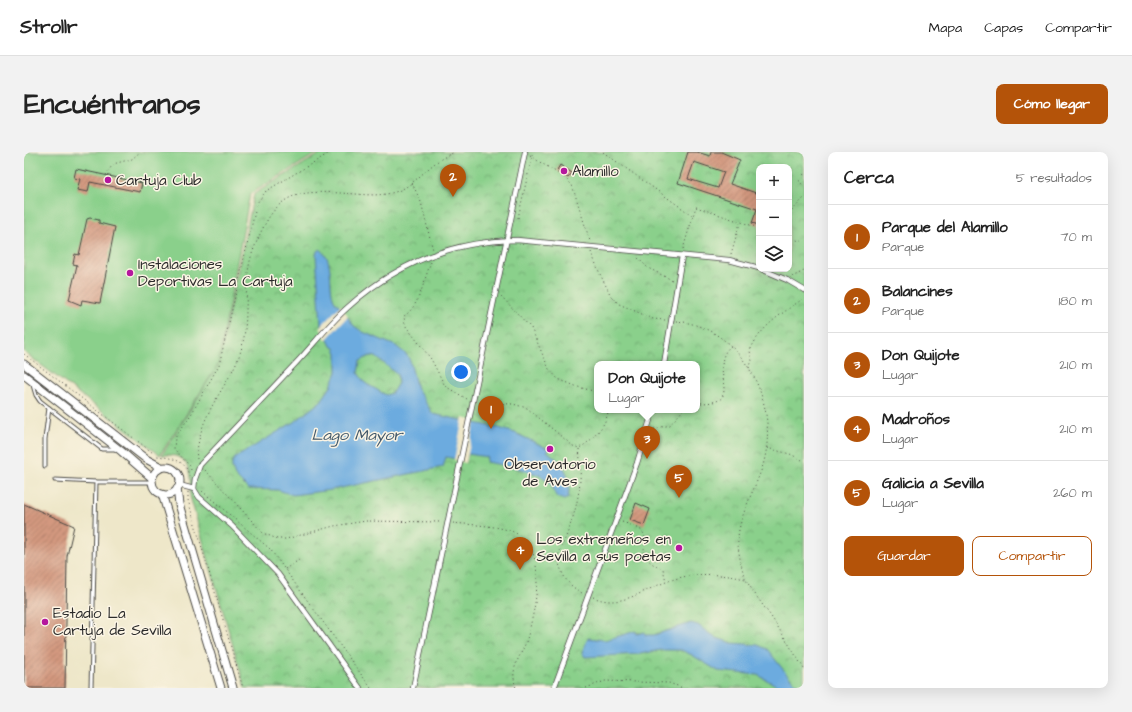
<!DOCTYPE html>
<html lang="es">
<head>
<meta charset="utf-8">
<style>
	body { margin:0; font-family:"Architects Daughter",sans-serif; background:#f2f2f2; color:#222 }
	.controls { position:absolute; right:12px; top:12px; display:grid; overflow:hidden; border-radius:8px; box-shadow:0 4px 16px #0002 }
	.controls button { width:36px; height:36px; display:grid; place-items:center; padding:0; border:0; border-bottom:1px solid #e0e0e0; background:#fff; color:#222; font:20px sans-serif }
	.you { position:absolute; left:437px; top:220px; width:14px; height:14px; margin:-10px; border:3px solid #fff; border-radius:50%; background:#1a73e8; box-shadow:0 0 0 6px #1a73e833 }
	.badge { display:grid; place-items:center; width:26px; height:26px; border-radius:50%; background:#b45309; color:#fff; font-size:13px; font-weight:700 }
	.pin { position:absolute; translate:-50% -33px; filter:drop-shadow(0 1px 2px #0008) }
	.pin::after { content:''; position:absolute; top:21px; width:14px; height:12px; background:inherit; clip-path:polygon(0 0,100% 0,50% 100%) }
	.popup { position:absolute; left:570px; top:209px; width:106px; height:52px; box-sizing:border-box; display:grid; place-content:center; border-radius:8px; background:#fff; filter:drop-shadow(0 1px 3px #0005); font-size:13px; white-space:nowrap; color:#767676 }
	.popup b { font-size:15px; color:#222 }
	.popup::after { content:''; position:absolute; left:50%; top:100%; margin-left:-8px; border:8px solid transparent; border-top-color:#fff }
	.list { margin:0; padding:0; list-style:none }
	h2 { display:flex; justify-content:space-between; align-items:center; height:52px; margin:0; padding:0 16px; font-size:17px }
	h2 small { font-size:13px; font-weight:400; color:#767676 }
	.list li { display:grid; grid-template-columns:26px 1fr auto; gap:12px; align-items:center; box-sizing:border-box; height:64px; padding:0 16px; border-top:1px solid #e0e0e0 }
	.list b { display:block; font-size:15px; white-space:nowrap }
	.list p { margin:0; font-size:13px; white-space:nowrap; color:#767676 }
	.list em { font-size:13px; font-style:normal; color:#767676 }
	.actions { display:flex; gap:8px; padding:12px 16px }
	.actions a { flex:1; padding:9px 0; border:1px solid #b45309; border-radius:8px; text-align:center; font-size:14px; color:#b45309 }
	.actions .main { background:#b45309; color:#fff }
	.icon { flex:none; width:22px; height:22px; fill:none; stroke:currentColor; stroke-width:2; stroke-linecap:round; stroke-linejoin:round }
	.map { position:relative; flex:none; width:780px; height:536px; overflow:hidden; border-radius:8px }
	header { display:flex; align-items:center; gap:24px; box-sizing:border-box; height:56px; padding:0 20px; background:#fff; border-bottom:1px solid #e0e0e0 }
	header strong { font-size:19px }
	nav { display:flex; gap:22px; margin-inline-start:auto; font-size:14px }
	.intro { display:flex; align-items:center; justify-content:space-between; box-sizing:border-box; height:96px; padding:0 24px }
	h1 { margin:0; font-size:28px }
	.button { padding:10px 18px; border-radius:8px; background:#b45309; color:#fff; font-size:14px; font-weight:700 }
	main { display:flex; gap:24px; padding:0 24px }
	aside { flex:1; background:#fff; border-radius:8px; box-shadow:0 4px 16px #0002 }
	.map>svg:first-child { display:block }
</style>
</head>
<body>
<header>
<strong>Strollr</strong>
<nav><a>Mapa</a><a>Capas</a><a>Compartir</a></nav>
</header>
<div class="intro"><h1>Encuéntranos</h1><a class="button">Cómo llegar</a></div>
<main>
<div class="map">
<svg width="780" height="536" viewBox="0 0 780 536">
	<defs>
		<pattern id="park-crowns" width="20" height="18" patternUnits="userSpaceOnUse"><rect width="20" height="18" fill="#8ad08b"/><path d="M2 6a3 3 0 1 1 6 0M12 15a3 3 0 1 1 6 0" fill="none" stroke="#71a972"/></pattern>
		<pattern id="building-hatch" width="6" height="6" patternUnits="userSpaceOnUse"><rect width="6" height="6" fill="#d3987f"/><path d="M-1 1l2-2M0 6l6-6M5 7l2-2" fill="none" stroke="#ab7c68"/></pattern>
	</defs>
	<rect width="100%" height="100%" fill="#fcf5e5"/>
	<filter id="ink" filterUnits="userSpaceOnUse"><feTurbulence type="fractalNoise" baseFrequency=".025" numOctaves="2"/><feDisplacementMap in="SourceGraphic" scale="8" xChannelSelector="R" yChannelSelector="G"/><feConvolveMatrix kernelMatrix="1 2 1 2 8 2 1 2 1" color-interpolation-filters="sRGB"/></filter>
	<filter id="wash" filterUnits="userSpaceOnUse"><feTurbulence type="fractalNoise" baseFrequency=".012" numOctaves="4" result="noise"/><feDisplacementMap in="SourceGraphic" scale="16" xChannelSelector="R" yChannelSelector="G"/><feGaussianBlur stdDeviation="0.9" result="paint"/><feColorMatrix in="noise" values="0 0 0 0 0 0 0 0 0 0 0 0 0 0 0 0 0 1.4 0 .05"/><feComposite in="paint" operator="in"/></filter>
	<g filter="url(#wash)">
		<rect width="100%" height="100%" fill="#eee7c9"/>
		<path fill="#8ad08b" stroke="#5a7e5b" d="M0 0H295L226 42 194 213 136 303 0 200Z"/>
		<path fill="url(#park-crowns)" stroke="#5a7e5b" fill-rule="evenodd" d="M299 0H780V536H221L166 344C167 321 167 301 138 303L194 213 230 42ZM735 15H765V117H735ZM573 212H673V258H573Z"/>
		<g fill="#6cabdf" stroke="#4c6b85" fill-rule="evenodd">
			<path d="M296 97C314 109 300 145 315 153L330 174 339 180 372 194 383 203 386 209 393 237 409 262 475 276 491 281 525 297 523 299C540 312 548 323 544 346L540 348 532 344C530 340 529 336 527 332 519 319 477 313 462 310L463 305 444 302 442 309 422 305 419 315 307 338 269 343 254 338 224 337 211 324 208 316V310L211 306 273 268 297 249 306 236 313 220V201L311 196 307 194 297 173 292 103 293 99ZM346 204 352 205 373 222 374 231 368 241 362 243 341 231 334 221 336 209Z"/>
			<path d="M667 471 674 473 690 485 708 491 734 493 743 497 765 525 778 536H757L734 523 694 519 668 503 657 498H637L616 502 561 505 558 501 564 486 581 488 612 479V482L621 480V483H630Z"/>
		</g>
		<g fill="#eee7c9">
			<path d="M317 153 324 164 302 188 296 175Z"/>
			<path d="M439 266 451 269 442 311 430 308Z"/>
		</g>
		<g id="blocks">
			<g fill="url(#building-hatch)" fill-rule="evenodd">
				<path d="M664 0H673L686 4 687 0H697L716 8 706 32 735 42V73L728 71 733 57 654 31ZM670 10 700 20 694 36 664 27Z"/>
				<path d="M536 13 548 21 544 26 533 18Z"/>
				<path d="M52 17 118 31 116 40 66 30 64 40 53 38 56 27 50 26Z"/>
				<path d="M66 66 75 68V71L91 75 76 151 58 148 57 153 45 148 53 113 49 112 51 102 55 103 63 67Z"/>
				<path d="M612 351 626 357 620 373 606 368Z"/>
				<path d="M0 352 50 374 43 404 41 536H0Z"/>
			</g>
		</g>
	</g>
	<g filter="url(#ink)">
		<use href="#blocks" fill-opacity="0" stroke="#484743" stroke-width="1"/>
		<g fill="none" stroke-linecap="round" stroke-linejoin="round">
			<g stroke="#484743" stroke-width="5">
				<g id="service">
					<path d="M9 233 12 243 16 249 78 297H92"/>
					<path d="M21 314V287L25 256"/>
					<path d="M31 328 72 330H128"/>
					<path d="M67 536 72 330"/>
				</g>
			</g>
			<g stroke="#484743" stroke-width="6">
				<g id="pedestrian">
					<path d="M737 117 763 128 780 138"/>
					<path d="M640 212 658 104"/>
					<path d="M155 333 170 337"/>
					<path d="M336 536 254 422 208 374 175 345 170 337 171 327 176 313C208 279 240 245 272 211 289 193 305 172 323 156 371 112 428 89 493 88L705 108 735 116"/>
					<path d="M389 536 501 0"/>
					<path d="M530 536 613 311 629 258"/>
				</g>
			</g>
			<g stroke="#484743" stroke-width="9">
				<g id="tertiary">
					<path d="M0 212 122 307 137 315"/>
					<path d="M0 223 97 299 128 326"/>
					<circle cx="142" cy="329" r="14"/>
					<path d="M153 337 155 352 209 536"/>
					<path d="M138 342 197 536"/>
				</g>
			</g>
			<g stroke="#484743" stroke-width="1" stroke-dasharray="1 3" stroke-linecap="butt">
				<path d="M579 0 669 64 672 55 735 76"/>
				<path d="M506 4 540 25 548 33 566 89"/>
				<path d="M780 22 775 29 780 34"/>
				<path d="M82 23 89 12 108 7 116 0"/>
				<path d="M388 31 397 50 409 98"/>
				<path d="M765 62 780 46"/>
				<path d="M494 66 509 0"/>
				<path d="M765 86 780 90"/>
				<path d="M659 97 669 64"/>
				<path d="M567 100 576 122 587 144 595 152 629 167 641 168"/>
				<path d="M707 102 716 71"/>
				<path d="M614 106 624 116 648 128"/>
				<path d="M407 110C400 127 396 154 380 164L381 173 407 207 421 234 443 247"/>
				<path d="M768 125 780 119"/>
				<path d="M477 144 507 176 525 217 534 227 554 235 573 240"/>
				<path d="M652 169C719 175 757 252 739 313 732 336 712 368 714 393 715 403 718 419 722 428 729 440 738 452 746 463 758 481 769 499 780 517"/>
				<path d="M0 202 133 304C148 306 163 308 165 325"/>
				<path d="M725 216 728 209 726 199C736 174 759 161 780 146"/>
				<path d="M455 251 489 252 503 256 549 294 555 296C567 290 584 272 584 258"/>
				<path d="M673 251C679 251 689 251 695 248 709 240 687 209 707 194"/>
				<path d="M630 277 646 273 659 258"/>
				<path d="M743 296 766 302 780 309"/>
				<path d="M555 297C560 340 550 367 533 406 539 424 541 431 558 441"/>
				<path d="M173 307C172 303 173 298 174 293 180 258 200 239 213 209 229 174 216 135 229 99 253 36 271 38 332 42 344 43 358 44 371 40 387 35 397 22 410 12 416 7 424 3 431 0"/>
				<path d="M167 318 166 314 150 297 151 286 168 261 195 213 233 51 242 39 307 0"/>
				<path d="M181 318 239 381 253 387H262L310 374 342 369 418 370"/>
				<path d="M178 339 246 397 347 536"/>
				<path d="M164 340V348L219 536"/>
				<path d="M598 370C622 378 623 379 619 404L629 412 639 417 642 429"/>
				<path d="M429 371C448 373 469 373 487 379 527 394 511 457 503 487 497 506 485 514 492 536"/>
				<path d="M261 417 275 408"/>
				<path d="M569 445C596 457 617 439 642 430 667 420 695 421 721 427"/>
				<path d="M562 536 581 529 645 531 659 536"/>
			</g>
			<use href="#service" stroke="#fff" stroke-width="3"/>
			<use href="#pedestrian" stroke="#fff" stroke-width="4.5"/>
			<use href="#tertiary" stroke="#fff" stroke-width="7"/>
		</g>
	</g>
	<g fill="#b5179e" stroke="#fcf5e5" stroke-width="1.5">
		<circle cx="540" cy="19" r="4"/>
		<circle cx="84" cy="28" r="4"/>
		<circle cx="106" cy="121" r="4"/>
		<circle cx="526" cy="297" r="4"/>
		<circle cx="655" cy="396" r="4"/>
		<circle cx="21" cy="470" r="4"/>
	</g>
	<g text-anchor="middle" stroke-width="3" stroke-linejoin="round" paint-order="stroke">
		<g font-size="15" fill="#2b2b2b" stroke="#fcf5e5" text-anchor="start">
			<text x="548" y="24">Alamillo</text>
			<text x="92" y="33">Cartuja Club</text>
			<text x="114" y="117">Instalaciones<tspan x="114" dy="17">Deportivas La Cartuja</tspan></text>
			<text x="526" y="317" text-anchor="middle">Observatorio<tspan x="526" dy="17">de Aves</tspan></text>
			<text x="647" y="392" text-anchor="end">Los extremeños en<tspan x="647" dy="17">Sevilla a sus poetas</tspan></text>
			<text x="29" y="466">Estadio La<tspan x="29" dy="17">Cartuja de Sevilla</tspan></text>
		</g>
		<g font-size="16" font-style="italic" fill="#42586a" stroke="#fcf5e5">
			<text x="333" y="288">Lago Mayor</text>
		</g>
	</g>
</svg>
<div class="controls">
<button>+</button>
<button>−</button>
<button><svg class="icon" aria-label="layers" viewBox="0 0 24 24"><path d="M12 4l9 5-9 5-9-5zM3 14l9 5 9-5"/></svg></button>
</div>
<div class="you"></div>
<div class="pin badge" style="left:467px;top:277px">1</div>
<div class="pin badge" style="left:429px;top:45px">2</div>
<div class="pin badge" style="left:623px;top:307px">3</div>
<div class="popup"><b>Don Quijote</b>Lugar</div>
<div class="pin badge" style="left:496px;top:418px">4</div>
<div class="pin badge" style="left:655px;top:346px">5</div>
</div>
<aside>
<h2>Cerca<small>5 resultados</small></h2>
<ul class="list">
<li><span class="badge">1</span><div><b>Parque del Alamillo</b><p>Parque</p></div><em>70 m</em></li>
<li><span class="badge">2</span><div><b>Balancines</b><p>Parque</p></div><em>180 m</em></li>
<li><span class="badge">3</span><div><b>Don Quijote</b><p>Lugar</p></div><em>210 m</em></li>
<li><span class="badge">4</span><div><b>Madroños</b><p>Lugar</p></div><em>210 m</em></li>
<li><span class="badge">5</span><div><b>Galicia a Sevilla</b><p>Lugar</p></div><em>260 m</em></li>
</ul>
<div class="actions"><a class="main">Guardar</a><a>Compartir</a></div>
</aside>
</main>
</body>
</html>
